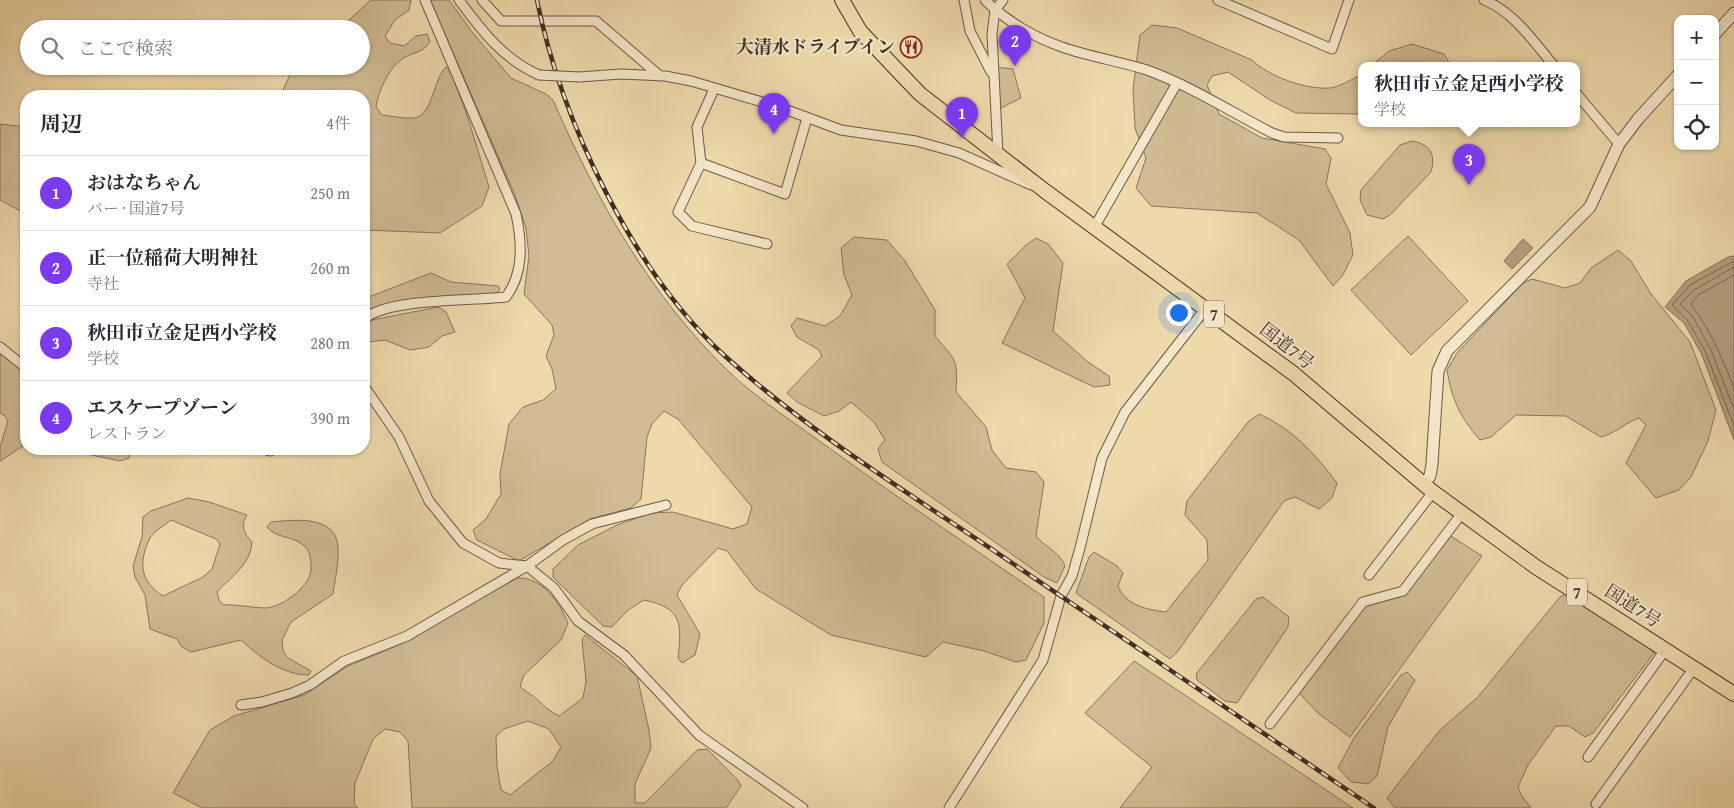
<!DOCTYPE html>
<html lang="ja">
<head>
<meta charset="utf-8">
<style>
	body { margin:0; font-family:"Gentium Book Plus","Noto Serif JP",serif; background:#f2f2f3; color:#2b2b33 }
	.controls { position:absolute; right:15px; top:15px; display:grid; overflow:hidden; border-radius:10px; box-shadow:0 1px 4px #0004 }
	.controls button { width:45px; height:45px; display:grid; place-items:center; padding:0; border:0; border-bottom:1px solid #e1e1e2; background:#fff; color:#2b2b33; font:25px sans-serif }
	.you { position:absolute; left:1178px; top:312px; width:18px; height:18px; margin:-12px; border:4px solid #fff; border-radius:50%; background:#1a73e8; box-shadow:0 0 0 8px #1a73e833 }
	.badge { display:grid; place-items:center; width:32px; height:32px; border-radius:50%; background:#7c3aed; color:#fff; font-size:16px; font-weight:700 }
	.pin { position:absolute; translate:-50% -41px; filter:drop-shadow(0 1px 2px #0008) }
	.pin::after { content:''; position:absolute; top:26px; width:18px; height:15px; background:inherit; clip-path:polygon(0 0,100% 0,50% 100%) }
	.popup { position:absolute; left:1358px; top:62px; width:222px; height:65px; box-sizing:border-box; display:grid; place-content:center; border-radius:10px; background:#fff; filter:drop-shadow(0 1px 4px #0005); font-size:16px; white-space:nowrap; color:#7c7c81 }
	.popup b { font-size:19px; color:#2b2b33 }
	.popup::after { content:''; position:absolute; left:50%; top:100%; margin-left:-10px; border:10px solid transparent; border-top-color:#fff }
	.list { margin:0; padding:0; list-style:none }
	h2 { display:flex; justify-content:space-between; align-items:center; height:65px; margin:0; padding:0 20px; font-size:21px }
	h2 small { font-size:16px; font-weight:400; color:#7c7c81 }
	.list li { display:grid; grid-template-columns:32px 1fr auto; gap:15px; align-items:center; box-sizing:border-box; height:75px; padding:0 20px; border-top:1px solid #e1e1e2 }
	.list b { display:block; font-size:19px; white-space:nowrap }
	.list p { margin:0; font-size:16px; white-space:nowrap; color:#7c7c81 }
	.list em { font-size:16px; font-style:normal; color:#7c7c81 }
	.icon { flex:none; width:28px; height:28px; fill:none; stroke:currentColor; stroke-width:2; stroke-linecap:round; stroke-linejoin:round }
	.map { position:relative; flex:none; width:1734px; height:808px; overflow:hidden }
	.search { position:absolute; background:#fff; box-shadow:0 1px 4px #0004; left:20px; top:20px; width:350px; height:55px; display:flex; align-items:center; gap:12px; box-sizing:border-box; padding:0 18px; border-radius:28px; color:#7c7c81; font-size:19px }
	.panel { position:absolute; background:#fff; box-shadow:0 1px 4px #0004; left:20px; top:90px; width:350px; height:365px; border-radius:20px }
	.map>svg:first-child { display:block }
</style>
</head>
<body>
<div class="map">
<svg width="1734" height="808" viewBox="0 0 1734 808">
	<rect width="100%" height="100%" fill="#eed9ab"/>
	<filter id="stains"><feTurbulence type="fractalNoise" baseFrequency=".004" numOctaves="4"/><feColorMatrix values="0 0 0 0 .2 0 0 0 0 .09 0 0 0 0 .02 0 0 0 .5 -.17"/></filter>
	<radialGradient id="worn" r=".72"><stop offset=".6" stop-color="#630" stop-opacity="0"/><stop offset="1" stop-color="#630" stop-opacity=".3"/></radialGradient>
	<g fill="#d0bc94" stroke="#88745d" fill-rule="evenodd">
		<path d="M371 0H411L409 10 395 20 385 36 390 43 404 46 416 36 427 34 430 42C421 55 412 51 401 60 388 69 378 92 376 107L382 115C392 116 404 119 414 118 433 116 433 79 446 67L451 72 468 118 489 187 482 206 440 233 364 230V96H282L281 94 294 66H361V29H326L349 20Z"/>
		<path d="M430 0H449L472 32 511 78 546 94 553 100C596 199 650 295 728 371 755 397 788 418 818 440 892 494 968 545 1044 597V623L1026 660 1016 662 984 651 943 642 926 657 831 635 756 589 727 551 718 548 682 585 677 595 700 634 695 655 682 663 678 658C682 623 682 608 644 600L628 610 612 627 603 626 553 577V569L578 545 617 525 651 513 673 512 733 529 747 524 752 507 678 419 664 411 652 424 647 437 641 499 631 508 590 519 519 561 477 540 473 530 486 519 501 494 500 474 509 424 523 407 543 400 556 389 552 369 546 356 554 335 552 325 524 294 529 256 526 228 515 195Z"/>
		<path d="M1152 25 1177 28 1252 60C1268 76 1306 90 1330 88 1339 87 1352 79 1361 75V114L1296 113 1270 100 1228 72 1212 76 1207 85 1219 114 1262 138 1325 149 1331 158 1326 184 1350 233 1353 255 1343 275 1333 286 1299 240 1257 213 1151 206 1136 188 1146 158 1135 128 1133 89 1140 35Z"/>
		<path d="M1412 44 1444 54 1451 66H1371L1389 51Z"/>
		<path d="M995 67 1013 69 1021 98 999 109Z"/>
		<path d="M0 124 26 127V214L0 200Z"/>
		<path d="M1412 141C1430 144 1436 154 1431 172L1390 215 1383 219 1367 215 1360 200 1361 190 1400 145Z"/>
		<path d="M1408 236 1468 301 1411 355 1351 290Z"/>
		<path d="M854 237 887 240 905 261 935 310V336C956 361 958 358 956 392L986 427 992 450 1006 468 1036 472 1044 482 1036 536C1045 547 1061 553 1065 566L1057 583 1044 577 882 462 878 449 885 440 874 422 851 402 839 411 824 416 797 402 787 393 822 356 819 350 797 337 791 326 797 318 825 326 840 316 852 295 844 275 841 248Z"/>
		<path d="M1036 238 1048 244 1063 263 1053 331 1088 362 1109 376 1110 385 1094 387 1002 343 1025 298 1007 264 1025 246Z"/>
		<path d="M1618 250 1631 261 1651 294 1690 342 1716 410 1708 441 1691 477 1679 490 1656 498 1626 463 1646 425 1639 418C1625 423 1616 433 1601 437L1566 416 1516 415 1491 437 1480 440C1460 417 1452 400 1447 370L1457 353 1523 283 1532 279 1565 288 1580 283 1591 268Z"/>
		<path d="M431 273 451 282 498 286 500 290 493 296 366 309V303L371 296Z"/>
		<path d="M438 307 446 312 455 332 442 336 429 347 410 350 385 340 369 342 365 338 364 326 372 320Z"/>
		<path d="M0 353 26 374V444L0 461V447L8 421 4 415 0 413Z"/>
		<path d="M1259 414C1293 429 1316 455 1337 483L1332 498 1319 509 1295 497 1284 501 1178 651 1170 659 1076 593 1089 557 1094 552 1117 566 1123 573 1118 586C1125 605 1148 610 1166 612L1208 560 1207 540 1185 515 1187 501 1248 422Z"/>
		<path d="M63 449H125L130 453 129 458 120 461Z"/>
		<path d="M188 498 209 502 247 515C240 526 244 533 252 542 251 564 231 577 217 592L219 600 223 605C238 604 252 608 266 608 283 607 312 585 311 568 311 559 310 549 302 544 291 536 276 538 267 527L271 522C293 520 337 514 338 548 339 562 335 579 333 594L291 622 282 640 283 651 288 658 311 671 309 675C283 675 259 657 241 640L191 652 181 646 177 639 150 629 145 595 135 577 133 566 142 537 143 517 151 511ZM171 520 216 539 220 544 212 569 203 577 163 596C140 582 138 562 150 538 153 532 165 525 171 520Z"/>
		<path d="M1449 535 1482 556 1350 737 1319 714 1299 693 1364 606 1403 596Z"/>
		<path d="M517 578C542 577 559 601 568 623L561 640 524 675 520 686C524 691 528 692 533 696 544 705 546 709 559 716L583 698 586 681 582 640 585 635 637 676 649 730 651 748 635 784V803H645L697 750 707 749 737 779 741 786 726 808H412L408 741 400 732 385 729 373 739 355 783 354 804 358 808H202L173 793 210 730 234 716 304 695 348 666 401 644ZM528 721 549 729 561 747 553 761 510 795 501 790 497 766 496 736 504 729Z"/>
		<path d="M1566 594 1649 647 1654 653 1593 733 1585 737 1569 726H1556L1528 765 1518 787 1521 795 1531 808H1395L1387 798 1440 730 1477 698 1560 597Z"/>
		<path d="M1263 597 1289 617 1288 627 1237 703 1225 701 1197 680 1196 674 1256 599Z"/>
		<path d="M1134 661 1353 808H1120L1152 767 1085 713Z"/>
		<path d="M1407 672 1415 680 1388 727 1377 776 1368 784 1351 782 1338 768 1354 738 1401 675Z"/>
	</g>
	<g fill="#b29f7e" stroke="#84715b">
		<path d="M1523 239 1533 248 1512 269 1504 261Z"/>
		<path d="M1734 256V440L1702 355 1684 323 1665 307 1686 281 1728 257Z"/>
	</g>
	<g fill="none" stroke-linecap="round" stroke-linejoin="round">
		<g stroke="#786652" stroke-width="1">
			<path d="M1734 261 1690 285 1672 305 1688 321 1706 353 1734 426"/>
			<path d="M1734 267 1694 290 1680 304 1693 317 1711 350 1734 409"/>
			<path d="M1734 275 1698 295 1691 304C1710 330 1722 357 1734 388"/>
		</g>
		<g stroke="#6b5847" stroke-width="11">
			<g id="minor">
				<path d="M459 0C482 31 503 59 539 75"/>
				<path d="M482 0 501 21H596L660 76"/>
				<path d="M964 0 970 31 991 72"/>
				<path d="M985 0C1005 20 1035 38 1062 47 1090 57 1119 61 1147 70 1191 86 1231 112 1272 133L1284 137 1338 138"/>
				<path d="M1218 0 1332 49 1349 0"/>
				<path d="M1484 0C1514 12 1534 42 1554 66"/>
				<path d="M579 77 621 74 665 76 691 81 779 107 841 130 916 141 959 153 1031 185"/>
				<path d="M714 89 697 127 701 163 678 212 692 226 767 244"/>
				<path d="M1576 93 1619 144"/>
				<path d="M998 154 992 34 995 10 1003 0"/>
				<path d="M701 163 785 194 807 118"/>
				<path d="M1095 226 1177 83"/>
				<path d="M364 319C388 298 472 301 506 297 524 273 522 242 516 214L425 0"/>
				<path d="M0 347 26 368"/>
				<path d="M364 386 399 437 429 501 463 543 499 563 527 566 554 588 578 621 624 655 699 735 803 808"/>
				<path d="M264 449 270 451 275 449"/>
				<path d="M1369 575 1433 492"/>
				<path d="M241 705 262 702 292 693 310 685 344 661 407 636 527 566 563 540 592 524 666 505"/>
				<path d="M1270 724 1363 602 1403 591 1462 513"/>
				<path d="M1588 757 1665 650"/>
				<path d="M1596 804 1694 668"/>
				<path d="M949 808 1043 660 1061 596 1072 576 1080 548 1102 458 1125 412 1206 308"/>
			</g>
		</g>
		<g stroke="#6b5847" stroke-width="13">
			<g id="tertiary">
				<path d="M1715 34 1734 13"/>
				<path d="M1424 484 1430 476 1432 464 1438 371 1447 351 1590 207 1619 144 1638 119 1678 75"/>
			</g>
		</g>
		<g stroke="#3f2d26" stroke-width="16">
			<path id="trunk" d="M842 0 860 31 920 94 1045 191 1294 374 1433 492 1536 567 1734 694"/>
		</g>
		<use href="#minor" stroke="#f4e6c8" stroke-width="9"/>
		<use href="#tertiary" stroke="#f4e6c8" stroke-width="11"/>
		<use href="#trunk" stroke="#eed9ab" stroke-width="14"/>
		<g stroke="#3f2d26" stroke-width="4.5">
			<path id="rail" d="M537 0C561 120 634 274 726 357 814 436 917 498 1015 565 1135 646 1254 727 1374 808"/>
		</g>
		<use href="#rail" stroke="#f4e6c8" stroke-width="2.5" stroke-dasharray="8" stroke-linecap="butt"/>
		<g stroke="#6b5847" stroke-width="11" stroke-linecap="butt">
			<path id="minor-bridge" d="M539 75 579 77"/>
		</g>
		<use href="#minor-bridge" stroke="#f4e6c8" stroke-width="9"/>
	</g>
	<defs>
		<g id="restaurant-ring" transform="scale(1.125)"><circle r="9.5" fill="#f4e6c8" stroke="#8f2418" stroke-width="1.5"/><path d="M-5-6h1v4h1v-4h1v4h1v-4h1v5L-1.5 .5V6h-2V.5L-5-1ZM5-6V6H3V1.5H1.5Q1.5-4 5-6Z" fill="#8f2418"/></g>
	</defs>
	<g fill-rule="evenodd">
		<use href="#restaurant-ring" x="911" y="47"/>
	</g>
	<g text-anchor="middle" stroke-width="4.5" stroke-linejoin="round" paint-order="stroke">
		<g fill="#f4e6c8" stroke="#756457" stroke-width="1">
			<rect x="1204" y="300.5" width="20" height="27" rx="4"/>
			<rect x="1567" y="578.5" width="20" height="27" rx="4"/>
		</g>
		<g font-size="16" font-weight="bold" fill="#3f2d26">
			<text x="1214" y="320">7</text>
			<text x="1577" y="598">7</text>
		</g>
		<g font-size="18" font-weight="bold" fill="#3f2d26" stroke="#f4e6c8" text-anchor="end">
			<text x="895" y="53">大清水ドライブイン</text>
		</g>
		<g font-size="18" fill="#3f2d26" stroke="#f4e6c8">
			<text transform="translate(1287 346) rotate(38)" y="6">国道7号</text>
			<text transform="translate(1633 606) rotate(33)" y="6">国道7号</text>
		</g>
	</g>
	<rect width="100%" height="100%" filter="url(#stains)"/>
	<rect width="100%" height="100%" fill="url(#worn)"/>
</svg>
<div class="controls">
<button>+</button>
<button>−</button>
<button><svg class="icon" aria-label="locate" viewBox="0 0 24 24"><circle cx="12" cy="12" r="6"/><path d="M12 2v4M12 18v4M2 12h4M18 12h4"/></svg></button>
</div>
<div class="you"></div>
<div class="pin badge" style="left:962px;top:138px">1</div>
<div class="pin badge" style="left:1015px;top:66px">2</div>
<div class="pin badge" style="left:1469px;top:185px">3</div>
<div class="popup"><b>秋田市立金足西小学校</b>学校</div>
<div class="pin badge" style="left:774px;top:134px">4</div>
<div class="search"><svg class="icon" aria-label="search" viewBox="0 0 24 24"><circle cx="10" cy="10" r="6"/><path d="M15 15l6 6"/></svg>ここで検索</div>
<section class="panel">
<h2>周辺<small>4件</small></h2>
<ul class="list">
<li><span class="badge">1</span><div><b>おはなちゃん</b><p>バー · 国道7号</p></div><em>250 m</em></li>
<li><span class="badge">2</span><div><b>正一位稲荷大明神社</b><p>寺社</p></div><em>260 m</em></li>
<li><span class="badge">3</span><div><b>秋田市立金足西小学校</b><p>学校</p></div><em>280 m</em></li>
<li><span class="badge">4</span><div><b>エスケープゾーン</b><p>レストラン</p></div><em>390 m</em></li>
</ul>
</section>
</div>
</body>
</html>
